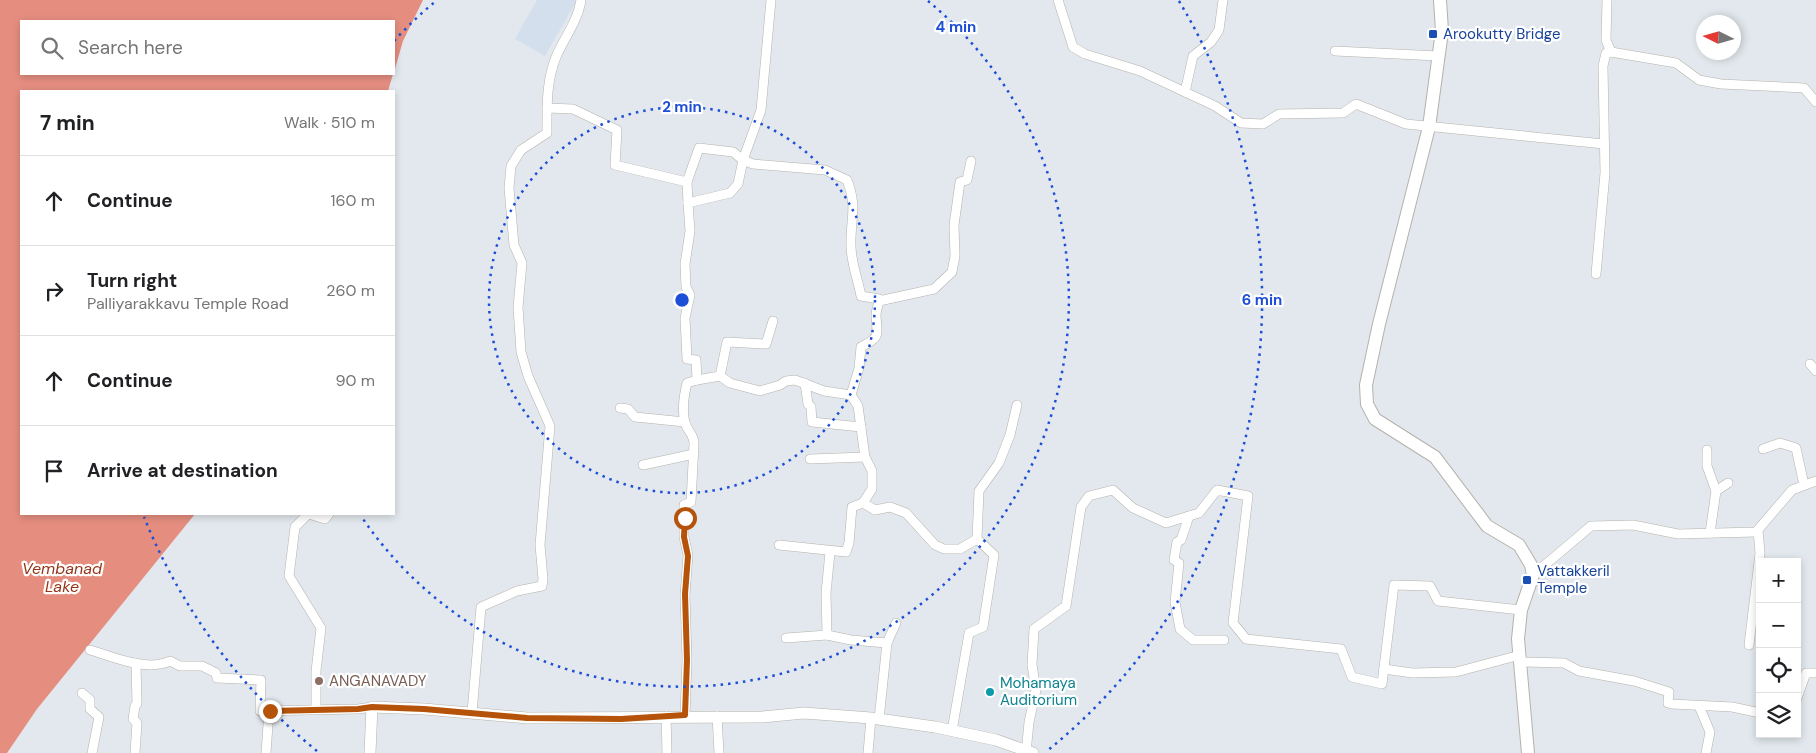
<!DOCTYPE html>
<html lang="en">
<head>
<meta charset="utf-8">
<style>
	body { margin:0; font-family:"DM Sans",sans-serif; background:#f2f2f2; color:#202124 }
	.controls { position:absolute; right:15px; bottom:15px; display:grid; overflow:hidden; border-radius:0px; box-shadow:0 2px 8px #0003 }
	.controls button { width:45px; height:45px; display:grid; place-items:center; padding:0; border:0; border-bottom:1px solid #e0e0e0; background:#fff; color:#202124; font:25px sans-serif }
	.compass { position:absolute; left:1696px; top:15px; width:45px; height:45px; border-radius:50%; background:#fff; box-shadow:0 2px 8px #0003; rotate:275deg }
	.stop { position:absolute; width:15px; height:15px; margin:-11px; border:4px solid #b45309; border-radius:50%; background:#fff }
	.stop.end { background:#b45309; border-color:#fff; box-shadow:0 1px 5px #0008 }
	.list { margin:0; padding:0; list-style:none }
	h2 { display:flex; justify-content:space-between; align-items:center; height:65px; margin:0; padding:0 20px; font-size:21px }
	h2 small { font-size:16px; font-weight:400; color:#757577 }
	.list li { display:grid; grid-template-columns:32px 1fr auto; gap:15px; align-items:center; box-sizing:border-box; height:90px; padding:0 20px; border-top:1px solid #e0e0e0 }
	.list b { display:block; font-size:19px; white-space:nowrap }
	.list p { margin:0; font-size:16px; white-space:nowrap; color:#757577 }
	.list em { font-size:16px; font-style:normal; color:#757577 }
	.icon { flex:none; width:28px; height:28px; fill:none; stroke:currentColor; stroke-width:2; stroke-linecap:round; stroke-linejoin:round }
	.map { position:relative; flex:none; width:1816px; height:753px; overflow:hidden }
	.search { position:absolute; background:#fff; box-shadow:0 2px 8px #0003; left:20px; top:20px; width:375px; height:55px; display:flex; align-items:center; gap:12px; box-sizing:border-box; padding:0 18px; border-radius:0px; color:#757577; font-size:19px }
	.panel { position:absolute; background:#fff; box-shadow:0 2px 8px #0003; left:20px; top:90px; width:375px; height:425px; border-radius:0px }
	.map>svg:first-child { display:block }
</style>
</head>
<body>
<div class="map">
<svg width="1816" height="753" viewBox="0 0 1816 753">
	<rect width="100%" height="100%" fill="#e2e8ed"/>
	<path fill="#d3dfed" d="M537 0H577L545 56 515 39Z"/>
	<path fill="#e58e80" d="M0 0H423L403 41 394 72V21H21V74H393L388 91H21V514H195L37 709 7 753H0Z"/>
	<g fill="none" stroke-linecap="round" stroke-linejoin="round">
		<g stroke="#b5b2ab" stroke-width="10">
			<g id="minor">
				<path d="M1058 0 1073 47 1085 54 1140 71 1215 106 1241 123 1263 124 1279 114 1343 113 1356 104 1406 124 1604 144"/>
				<path d="M1607 0 1606 40 1611 52"/>
				<path d="M1335 51 1438 56"/>
				<path d="M1185 92 1193 56 1211 42 1219 30 1223 0"/>
				<path d="M547 108 573 109 617 130 615 165 687 182 699 148 733 152 743 160 761 110 771 0"/>
				<path d="M687 182 688 203 730 193 738 184 743 160 753 164 825 170 847 180C858 208 850 220 851 246 851 262 858 280 861 296L879 299C879 305 876 309 876 315 877 337 881 336 861 347L859 368 851 395 858 406 865 457 872 471V489L863 503 875 510 890 507 906 513 935 545 944 549H960L977 539"/>
				<path d="M1596 274 1605 173 1603 66 1606 53 1611 52 1676 63 1699 80 1721 84 1804 88 1816 102"/>
				<path d="M879 301 934 289 952 272 955 256 954 225 960 182 967 180 971 161"/>
				<path d="M1810 364 1816 371"/>
				<path d="M720 376 727 342 766 344 773 321"/>
				<path d="M697 380 720 376 730 383 760 391 780 385 786 381 795 380 824 391 851 395"/>
				<path d="M805 383 808 404 811 407 812 422 861 427"/>
				<path d="M620 408 628 409 635 417 685 422"/>
				<path d="M1763 449 1780 443 1796 448 1804 485"/>
				<path d="M1707 450V466L1716 491"/>
				<path d="M810 459 865 457"/>
				<path d="M643 465 694 454"/>
				<path d="M308 514 295 527 289 576 321 628 316 671V709"/>
				<path d="M309 514 325 519 329 514"/>
				<path d="M1189 516 1181 540 1177 542 1174 560 1179 563 1175 602 1180 629 1193 640H1224"/>
				<path d="M1710 533 1716 491 1728 483"/>
				<path d="M779 545 846 552 849 543 852 507 863 503"/>
				<path d="M830 552 826 593 827 635 851 640 887 643 879 719"/>
				<path d="M1533 575 1591 526 1633 525 1678 534 1756 532 1792 490 1816 481"/>
				<path d="M786 638 827 635"/>
				<path d="M887 643 896 623"/>
				<path d="M1749 645 1760 553 1758 530"/>
				<path d="M90 650C114 657 146 672 170 661L180 666H202L216 673 217 678 261 680 260 711 358 709 372 707"/>
				<path d="M1521 662 1564 663 1579 671 1634 681 1669 692 1668 703 1672 704 1732 707 1760 713"/>
				<path d="M1384 669 1412 673 1456 672 1520 655"/>
				<path d="M82 693 90 700V709L99 717 92 753"/>
				<path d="M1797 698 1806 673H1816"/>
				<path d="M1699 706 1710 732 1706 753"/>
				<path d="M472 713 481 607 517 591 542 586 543 579 540 545 550 426 528 376 521 352 518 307 522 263 514 245 509 188 511 166 521 150 547 133C547 107 546 82 556 57 564 38 578 21 581 0"/>
				<path d="M685 715 687 660 685 595 688 555 684 537V505L691 502 694 444C694 434 688 432 685 423 682 411 684 395 687 383L697 380 696 360 687 359 685 318 690 295 686 287 685 264 690 231 688 203"/>
				<path d="M666 716 667 753"/>
				<path d="M717 716 719 753"/>
				<path d="M952 731 969 633 983 627 994 555 977 539 979 491 999 463 1010 435 1017 405"/>
				<path d="M135 753 137 723 133 719 135 706 137 704 136 663"/>
				<path d="M266 753 269 711"/>
				<path d="M868 753 871 718"/>
				<path d="M1026 753 1029 722 1036 690 1032 665 1034 629 1066 606 1081 507 1089 496 1113 490 1133 508 1166 523 1199 513 1217 490 1248 496 1233 623 1246 639 1341 649 1352 677 1382 684 1394 585 1430 586 1438 601 1521 610"/>
			</g>
		</g>
		<g stroke="#b5b2ab" stroke-width="12">
			<path id="tertiary" d="M370 753 372 707 424 709 527 718 762 717 804 713 871 718 935 727 996 740 1033 753"/>
		</g>
		<g stroke="#b5b2ab" stroke-width="14">
			<path id="secondary" d="M1440 0 1442 31 1429 127 1379 324 1366 385 1367 404 1375 419 1435 457 1487 526 1519 545 1531 565 1533 575 1521 610 1518 639 1528 753"/>
		</g>
		<use href="#minor" stroke="#fff" stroke-width="9"/>
		<use href="#tertiary" stroke="#fff" stroke-width="11"/>
		<use href="#secondary" stroke="#fff" stroke-width="12"/>
	</g>
	<g fill="none" stroke-linecap="round" stroke-linejoin="round">
		<path stroke="#b45309" stroke-width="6" d="M270 711 358 709 372 707 424 709 527 718 621 719 685 715 687 660 685 594 688 556 684 537 685 518"/>
	</g>
	<g fill="none" stroke="#1d4ed8" stroke-width="2.5" stroke-dasharray="2.5 5">
		<circle cx="682" cy="300" r="193"/>
		<path d="M394 41A387 387 0 0 1 436 1M928 1A387 387 0 1 1 361 516"/>
		<path d="M317 751A580 580 0 0 1 144 517M1179 1A580 580 0 0 1 1047 751"/>
	</g>
	<g fill="#1a4fb4" stroke="#fff" stroke-width="2">
		<rect x="1428" y="29" width="10" height="10" rx="2.5"/>
		<rect x="1522" y="575" width="10" height="10" rx="2.5"/>
	</g>
	<circle fill="#8d6e63" stroke="#fff" stroke-width="2" cx="319" cy="681" r="5"/>
	<circle fill="#0f9aa8" stroke="#fff" stroke-width="2" cx="990" cy="692" r="5"/>
	<g text-anchor="middle" stroke-width="4.5" stroke-linejoin="round" paint-order="stroke">
		<g font-size="15" fill="#164399" stroke="#fff" text-anchor="start">
			<text x="1443" y="39">Arookutty Bridge</text>
			<text x="1537" y="576">Vattakkeril<tspan x="1537" dy="17">Temple</tspan></text>
		</g>
		<g font-size="15" fill="#785e54" stroke="#fff" text-anchor="start">
			<text x="329" y="686">ANGANAVADY</text>
		</g>
		<g font-size="15" fill="#0d838f" stroke="#fff" text-anchor="start">
			<text x="1000" y="688">Mohamaya<tspan x="1000" dy="17">Auditorium</tspan></text>
		</g>
		<g font-size="16" font-style="italic" fill="#95361a" stroke="#fff">
			<text x="62" y="574">Vembanad<tspan x="62" dy="18">Lake</tspan></text>
		</g>
	</g>
	<circle cx="682" cy="300" r="8" fill="#1d4ed8" stroke="#fff" stroke-width="2.5"/>
	<g font-size="15" text-anchor="middle" font-weight="bold" fill="#1d4ed8" stroke="#fff" stroke-width="4.5" stroke-linejoin="round" paint-order="stroke">
		<text x="956" y="32">4 min</text>
		<text x="682" y="112">2 min</text>
		<text x="1262" y="305">6 min</text>
	</g>
</svg>
<div class="controls">
<button>+</button>
<button>−</button>
<button><svg class="icon" aria-label="locate" viewBox="0 0 24 24"><circle cx="12" cy="12" r="6"/><path d="M12 2v4M12 18v4M2 12h4M18 12h4"/></svg></button>
<button><svg class="icon" aria-label="layers" viewBox="0 0 24 24"><path d="M12 4l9 5-9 5-9-5zM3 14l9 5 9-5"/></svg></button>
</div>
<svg class="compass" viewBox="-18 -18 36 36"><path d="M0-13l5 13h-10z" fill="#e53935"/><path d="M0 13l5-13h-10z" fill="#757577"/></svg>
<div class="stop" style="left:685px;top:518px"></div>
<div class="stop end" style="left:270px;top:711px"></div>
<div class="search"><svg class="icon" aria-label="search" viewBox="0 0 24 24"><circle cx="10" cy="10" r="6"/><path d="M15 15l6 6"/></svg>Search here</div>
<section class="panel">
<h2>7 min<small>Walk · 510 m</small></h2>
<ul class="list">
<li><svg class="icon" aria-label="ahead" viewBox="0 0 24 24"><path d="M12 20V5M6 11l6-6 6 6"/></svg><div><b>Continue</b></div><em>160 m</em></li>
<li><svg class="icon" aria-label="right" viewBox="0 0 24 24"><path d="M7 20v-9h11M14 6l5 5-5 5"/></svg><div><b>Turn right</b><p>Palliyarakkavu Temple Road</p></div><em>260 m</em></li>
<li><svg class="icon" aria-label="ahead" viewBox="0 0 24 24"><path d="M12 20V5M6 11l6-6 6 6"/></svg><div><b>Continue</b></div><em>90 m</em></li>
<li><svg class="icon" aria-label="arrive" viewBox="0 0 24 24"><path d="M6 21V4h12l-3 4 3 4H6"/></svg><div><b>Arrive at destination</b></div></li>
</ul>
</section>
</div>
</body>
</html>
